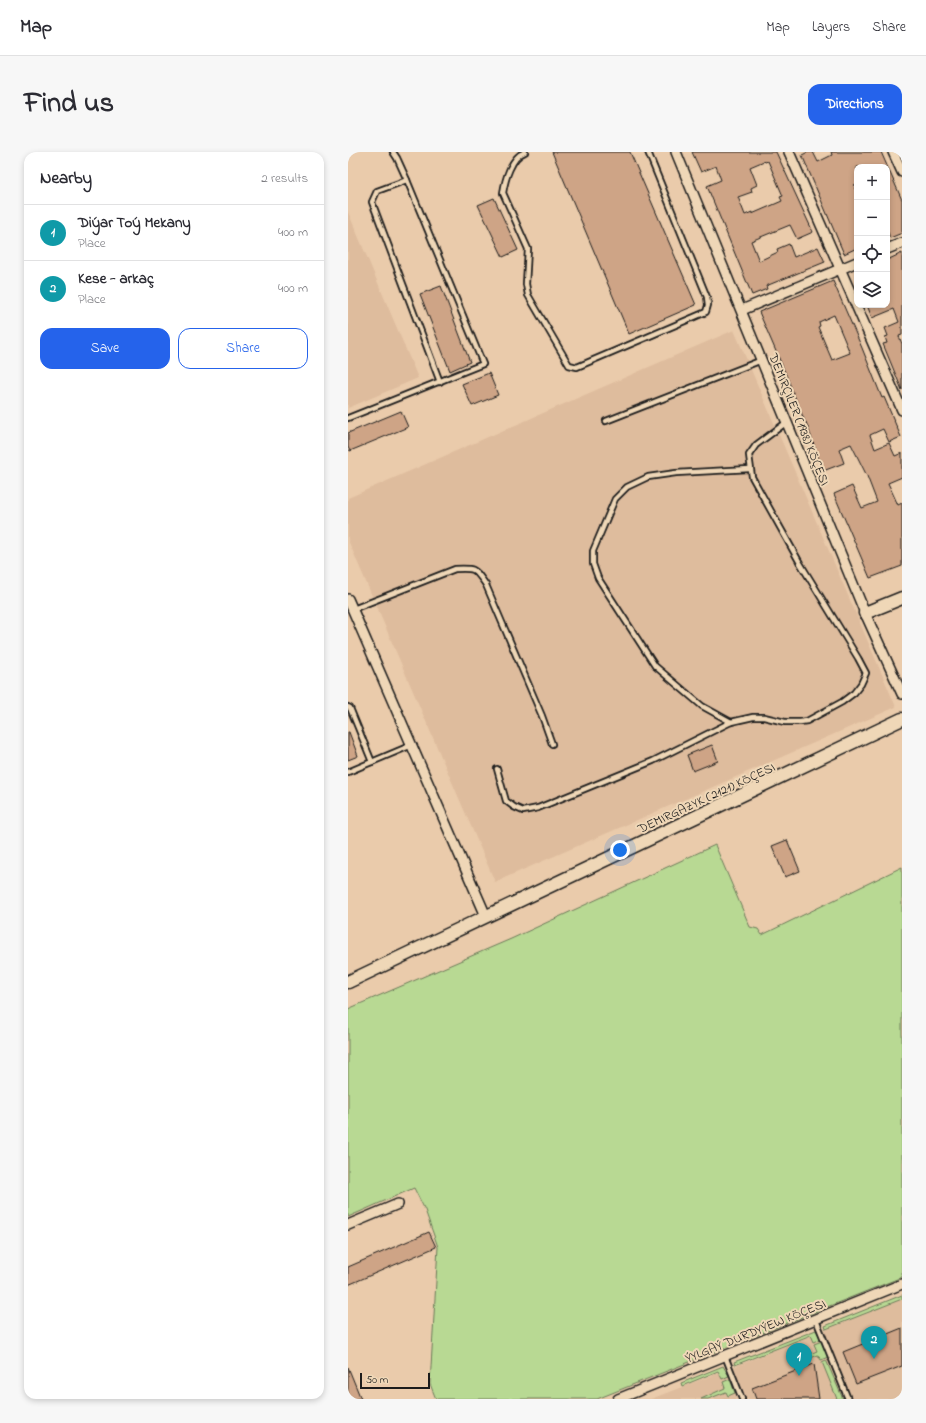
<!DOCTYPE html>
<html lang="en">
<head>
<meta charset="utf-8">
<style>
	body { margin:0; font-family:"Indie Flower",sans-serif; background:#f7f7f7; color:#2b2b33 }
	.controls { position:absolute; right:12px; top:12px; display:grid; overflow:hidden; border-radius:8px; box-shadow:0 2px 6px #0003 }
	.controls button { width:36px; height:36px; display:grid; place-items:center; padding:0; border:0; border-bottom:1px solid #e1e1e2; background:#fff; color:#2b2b33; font:20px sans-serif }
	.scale { position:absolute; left:12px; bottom:10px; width:70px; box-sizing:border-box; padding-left:4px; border:2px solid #1c1c1c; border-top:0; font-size:11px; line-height:14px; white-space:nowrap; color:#1c1c1c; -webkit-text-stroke:3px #efd7b7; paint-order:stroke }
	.you { position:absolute; left:272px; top:698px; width:14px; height:14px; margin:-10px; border:3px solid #fff; border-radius:50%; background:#1a73e8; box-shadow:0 0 0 6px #1a73e833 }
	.badge { display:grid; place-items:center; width:26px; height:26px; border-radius:50%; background:#2563eb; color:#fff; font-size:13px; font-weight:700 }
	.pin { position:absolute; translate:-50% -33px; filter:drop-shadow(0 1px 2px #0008) }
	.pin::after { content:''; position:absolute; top:21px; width:14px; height:12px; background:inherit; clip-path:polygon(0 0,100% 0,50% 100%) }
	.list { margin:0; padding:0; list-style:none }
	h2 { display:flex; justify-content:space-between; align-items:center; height:52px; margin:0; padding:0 16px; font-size:17px }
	h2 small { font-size:13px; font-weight:400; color:#7c7c81 }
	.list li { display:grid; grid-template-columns:26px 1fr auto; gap:12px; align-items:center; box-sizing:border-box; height:56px; padding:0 16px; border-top:1px solid #e1e1e2 }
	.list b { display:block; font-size:15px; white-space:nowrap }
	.list p { margin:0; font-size:13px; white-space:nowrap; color:#7c7c81 }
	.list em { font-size:13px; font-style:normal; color:#7c7c81 }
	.actions { display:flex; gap:8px; padding:12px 16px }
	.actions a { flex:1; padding:9px 0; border:1px solid #2563eb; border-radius:12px; text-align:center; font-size:14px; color:#2563eb }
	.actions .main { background:#2563eb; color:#fff }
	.icon { flex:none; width:22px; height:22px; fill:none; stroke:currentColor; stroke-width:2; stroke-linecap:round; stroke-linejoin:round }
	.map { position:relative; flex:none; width:554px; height:1247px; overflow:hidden; border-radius:12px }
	header { display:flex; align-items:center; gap:24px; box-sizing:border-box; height:56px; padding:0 20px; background:#fff; border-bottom:1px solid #e1e1e2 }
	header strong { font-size:19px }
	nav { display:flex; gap:22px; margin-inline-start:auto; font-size:14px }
	.intro { display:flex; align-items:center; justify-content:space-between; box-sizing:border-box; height:96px; padding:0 24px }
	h1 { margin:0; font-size:28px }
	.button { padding:10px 18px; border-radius:12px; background:#2563eb; color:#fff; font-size:14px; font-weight:700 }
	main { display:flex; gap:24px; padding:0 24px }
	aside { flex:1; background:#fff; border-radius:12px; box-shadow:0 2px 6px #0003 }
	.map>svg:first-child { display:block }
</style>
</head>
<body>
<header>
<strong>Map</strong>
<nav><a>Map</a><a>Layers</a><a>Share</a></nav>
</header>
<div class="intro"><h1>Find us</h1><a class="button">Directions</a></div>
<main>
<aside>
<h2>Nearby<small>2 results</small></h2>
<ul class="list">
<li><span class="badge" style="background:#0f9aa8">1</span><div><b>Diýar Toý Mekany</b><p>Place</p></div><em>400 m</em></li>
<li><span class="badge" style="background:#0f9aa8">2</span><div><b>Kese - arkaç</b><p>Place</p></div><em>400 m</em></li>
</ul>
<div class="actions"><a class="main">Save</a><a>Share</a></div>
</aside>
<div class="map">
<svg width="554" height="1247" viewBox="0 0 554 1247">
	<rect width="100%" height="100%" fill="#eacbab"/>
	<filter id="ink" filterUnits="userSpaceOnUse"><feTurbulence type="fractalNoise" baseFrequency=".025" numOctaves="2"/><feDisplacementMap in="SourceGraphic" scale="8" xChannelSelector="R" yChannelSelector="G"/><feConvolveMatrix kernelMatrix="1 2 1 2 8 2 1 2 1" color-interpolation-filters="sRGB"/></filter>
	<g filter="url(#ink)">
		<g fill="#debc9d">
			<path d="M0 60 70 226 0 256Z"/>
			<path d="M386 178 548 555 147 730 0 388V346Z"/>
			<path d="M554 1147V1247H303L388 1214Z"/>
		</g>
		<g fill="#b8d993" stroke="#6a7a58">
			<path d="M367 693 402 775 410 777 414 783 554 715V1125L249 1247H88L82 1232 90 1095 77 1058 66 1036 0 1065V857L163 787Z"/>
			<path d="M554 1143V1147L478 1177 477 1174Z"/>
			<path d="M468 1178 473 1187 466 1190 463 1183 387 1213 386 1210Z"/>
			<path d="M474 1189 480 1205 473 1208 470 1203 446 1213 445 1209 469 1199 466 1192Z"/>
			<path d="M478 1208 495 1247H489L474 1210Z"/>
			<path d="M375 1214 381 1224 374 1227 370 1219 334 1234 333 1231Z"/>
			<path d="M382 1227 387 1241 380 1244 378 1240 360 1247H353L377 1236 375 1230Z"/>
		</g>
		<g fill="#cea486" stroke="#1c1c1c" fill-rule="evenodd">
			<path d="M204 0H282L348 153 281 182Z"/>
			<path d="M344 0H428L465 80 449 87 442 73 403 89 411 109 430 100 429 97 441 92 446 105 470 95 477 110 418 134 419 137 404 143 359 34 373 28 368 14 353 20ZM416 9 417 10 420 9 435 44 432 45 434 49 404 62V60L397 63 390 45 404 40 403 36 409 33 402 15Z"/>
			<path d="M460 0H465L470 10 484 3 483 0H533L554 48V81L542 86 539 78V15H509V32L506 33 509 40V96L496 102 454 3Z"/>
			<path d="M146 46 170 98 155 105 130 53Z"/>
			<path d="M554 101V183L551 184 554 192V238L535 192 539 191 537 185 540 184 537 176 551 170 546 157 524 166 519 153H539V108Z"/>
			<path d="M485 129 514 196 534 246 536 245 553 285 541 290 535 277 522 283 527 297 541 291 547 304 554 301V325L540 331 550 353 554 351V414L522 426 486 342 504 334 514 356 529 350 519 324 503 292 491 297 496 311 475 319 458 270H457L436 218 411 160ZM486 163 502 201 484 208 470 175 472 174 471 170Z"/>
			<path d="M93 134 122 210 102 219 72 142Z"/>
			<path d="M141 221 150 243 124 254 114 232Z"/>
			<path d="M53 259 60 275 2 299 0 295V281Z"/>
			<path d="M0 580H1L10 604 0 608Z"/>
			<path d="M364 593 370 609 345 619 339 603Z"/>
			<path d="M439 688 452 719 437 725 424 694Z"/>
			<path d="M81 1080 88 1095 0 1133V1115Z"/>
			<path d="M554 1176V1214L508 1232 495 1200 522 1189 521 1186 530 1182 532 1185Z"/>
			<path d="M466 1212 471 1247H408L404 1236Z"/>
			<path d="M0 1215 13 1247H0Z"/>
		</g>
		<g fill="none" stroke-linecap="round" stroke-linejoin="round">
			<g stroke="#1c1c1c" stroke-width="8">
				<g id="lane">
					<path d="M45 0 49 6 59 28"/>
					<path d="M177 0C163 5 157 28 155 41L180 97 178 132 180 143 221 213 229 215 358 160 360 153 359 145 300 0"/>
					<path d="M0 266 135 212 59 28 29 39 24 50 92 230"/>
					<path d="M258 269 414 208"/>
					<path d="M5 457 107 417C128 416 126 416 138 433L194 564 204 592"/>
					<path d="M0 555 2 556 24 610"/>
					<path d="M383 570 354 554 307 514 250 426 245 412V399L267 347 279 335 300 325 328 321 402 317"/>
					<path d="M149 617 158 649 166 655 175 659 190 656 305 609 383 570 405 565H416L437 570H452L459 569 494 550 506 541 513 532 518 521 510 506 452 411 404 325 401 303 408 293 439 270"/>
					<path d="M0 620 64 593"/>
					<path d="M468 1168 500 1247"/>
					<path d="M377 1204 394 1247"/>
				</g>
			</g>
			<g stroke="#1c1c1c" stroke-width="12">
				<g id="street">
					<path d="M328 0 517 461 554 542"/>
					<path d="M441 0 554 258"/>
					<path d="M545 0 554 20"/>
					<path d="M539 97 554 91"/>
					<path d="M394 158 509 110"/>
					<path d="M0 447 138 764"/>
					<path d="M0 1073 50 1052"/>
					<path d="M270 1247 554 1132"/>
				</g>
			</g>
			<g stroke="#1c1c1c" stroke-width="15">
				<g id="secondary">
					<path d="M517 461 554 446"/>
					<path d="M0 830 554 567"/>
				</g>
			</g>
			<use href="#lane" stroke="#efd7b7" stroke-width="4.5"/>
			<use href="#street" stroke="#efd7b7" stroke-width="9"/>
			<use href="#secondary" stroke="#efd7b7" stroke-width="12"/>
		</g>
	</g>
	<g text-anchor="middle" stroke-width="4" stroke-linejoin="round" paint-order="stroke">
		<g font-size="13" fill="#1c1c1c" stroke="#efd7b7">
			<text transform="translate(452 267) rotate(68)" y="5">DEMIRÇILER (1938) KÖÇESI</text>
			<text transform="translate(358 645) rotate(-25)" y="5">DEMIRGAZYK (2121) KÖÇESI</text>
			<text transform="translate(407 1178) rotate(-22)" y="5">ÝYLGAÝ DURDYÝEW KÖÇESI</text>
		</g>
	</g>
</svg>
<div class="controls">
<button>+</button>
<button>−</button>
<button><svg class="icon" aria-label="locate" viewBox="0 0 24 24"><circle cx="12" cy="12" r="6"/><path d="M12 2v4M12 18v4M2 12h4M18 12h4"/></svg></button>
<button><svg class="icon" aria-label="layers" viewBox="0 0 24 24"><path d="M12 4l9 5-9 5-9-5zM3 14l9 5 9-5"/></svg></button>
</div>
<div class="scale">50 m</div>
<div class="you"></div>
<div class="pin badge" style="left:451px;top:1224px;background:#0f9aa8">1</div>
<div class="pin badge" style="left:526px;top:1207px;background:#0f9aa8">2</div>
</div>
</main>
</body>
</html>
